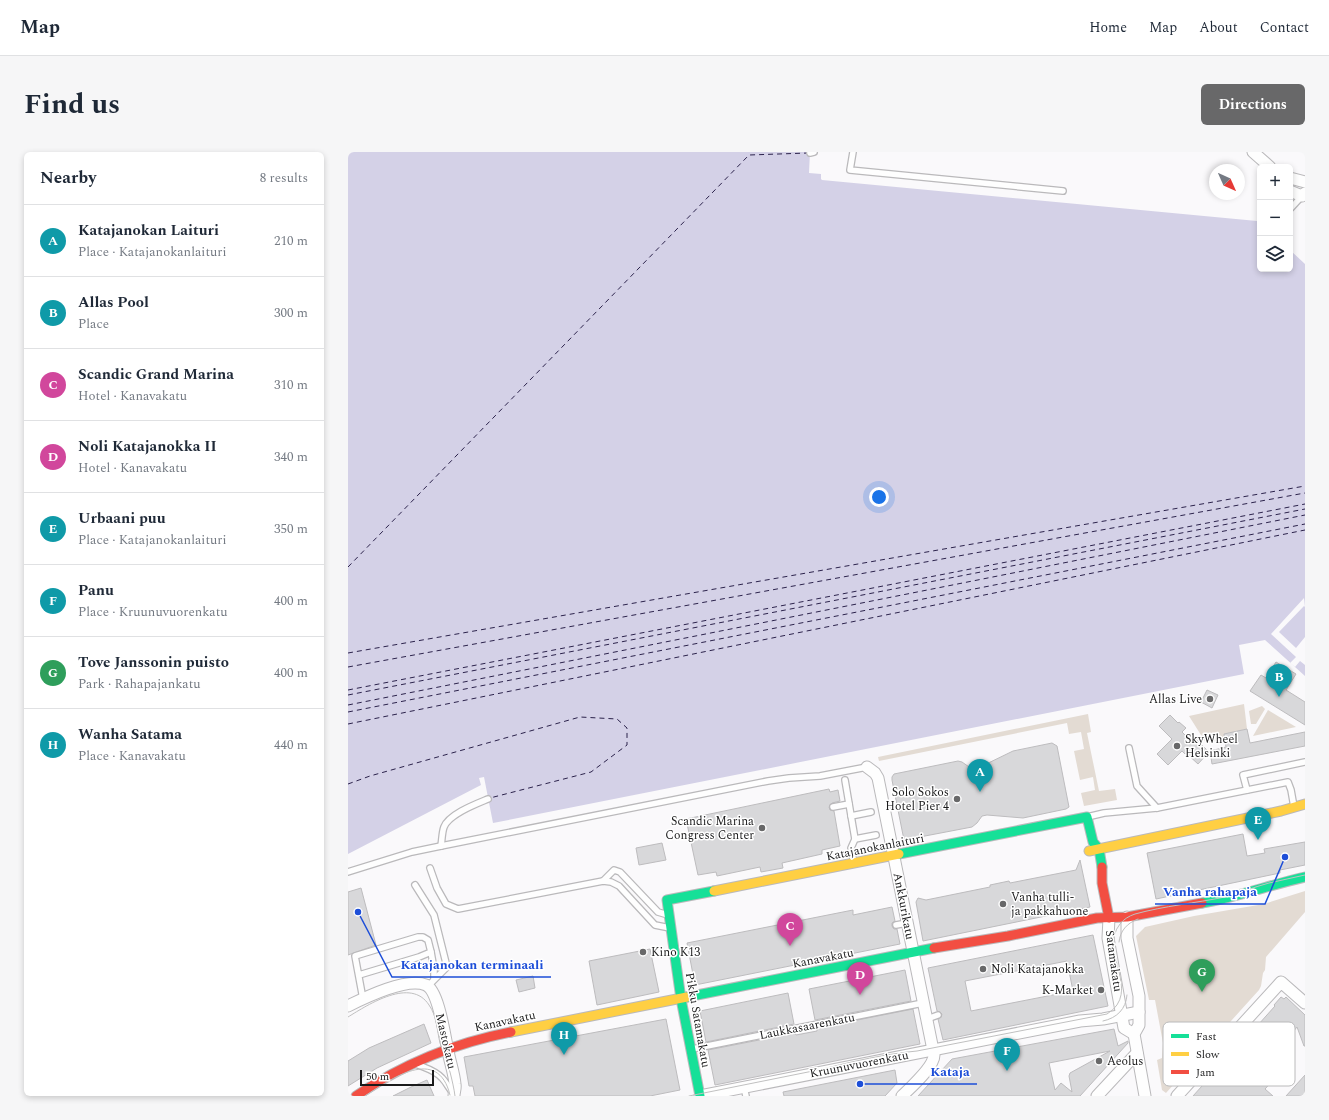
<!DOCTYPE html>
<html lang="en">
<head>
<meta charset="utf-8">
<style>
	body { margin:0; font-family:Spectral,serif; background:#f6f6f7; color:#1f2937 }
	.controls { position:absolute; right:12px; top:12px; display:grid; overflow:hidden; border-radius:6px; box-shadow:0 2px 6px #0003 }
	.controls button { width:36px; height:36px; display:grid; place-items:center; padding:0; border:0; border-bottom:1px solid #e0e1e3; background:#fff; color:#1f2937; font:20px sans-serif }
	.compass { position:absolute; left:861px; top:12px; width:36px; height:36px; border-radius:50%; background:#fff; box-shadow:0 2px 6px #0003; rotate:135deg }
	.scale { position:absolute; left:12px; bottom:10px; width:74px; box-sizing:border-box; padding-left:4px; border:2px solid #1a1a1b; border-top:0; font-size:11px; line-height:14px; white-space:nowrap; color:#1a1a1b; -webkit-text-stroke:3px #fff; paint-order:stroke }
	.you { position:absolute; left:531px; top:345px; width:14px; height:14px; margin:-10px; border:3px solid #fff; border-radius:50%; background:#1a73e8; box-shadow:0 0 0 6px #1a73e833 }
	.badge { display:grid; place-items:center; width:26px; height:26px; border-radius:50%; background:#686869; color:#fff; font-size:13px; font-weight:700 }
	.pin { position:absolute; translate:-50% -33px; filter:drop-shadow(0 1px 2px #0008) }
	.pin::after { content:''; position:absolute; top:21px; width:14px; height:12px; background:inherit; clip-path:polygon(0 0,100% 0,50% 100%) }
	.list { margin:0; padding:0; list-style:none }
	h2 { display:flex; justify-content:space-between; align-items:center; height:52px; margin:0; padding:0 16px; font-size:17px }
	h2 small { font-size:13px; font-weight:400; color:#747a83 }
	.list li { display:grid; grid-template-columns:26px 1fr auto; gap:12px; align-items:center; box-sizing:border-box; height:72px; padding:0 16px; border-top:1px solid #e0e1e3 }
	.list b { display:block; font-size:15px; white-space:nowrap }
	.list p { margin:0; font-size:13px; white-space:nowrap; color:#747a83 }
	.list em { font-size:13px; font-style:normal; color:#747a83 }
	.icon { flex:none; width:22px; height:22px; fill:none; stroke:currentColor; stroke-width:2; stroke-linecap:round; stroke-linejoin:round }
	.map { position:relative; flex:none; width:957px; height:944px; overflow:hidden; border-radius:6px }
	header { display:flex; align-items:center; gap:24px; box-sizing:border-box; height:56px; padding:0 20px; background:#fff; border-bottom:1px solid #e0e1e3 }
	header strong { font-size:19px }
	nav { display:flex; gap:22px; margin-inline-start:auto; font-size:14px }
	.intro { display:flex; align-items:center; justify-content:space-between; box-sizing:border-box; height:96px; padding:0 24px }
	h1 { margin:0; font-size:28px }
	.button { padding:10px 18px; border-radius:6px; background:#686869; color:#fff; font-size:14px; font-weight:700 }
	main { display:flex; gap:24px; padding:0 24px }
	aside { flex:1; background:#fff; border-radius:6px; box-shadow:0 2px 6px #0003 }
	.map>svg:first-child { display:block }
</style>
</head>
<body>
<header>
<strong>Map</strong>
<nav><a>Home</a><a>Map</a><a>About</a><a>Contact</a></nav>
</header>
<div class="intro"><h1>Find us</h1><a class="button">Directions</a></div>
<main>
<aside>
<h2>Nearby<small>8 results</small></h2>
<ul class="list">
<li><span class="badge" style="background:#0f9aa8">A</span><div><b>Katajanokan Laituri</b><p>Place · Katajanokanlaituri</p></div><em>210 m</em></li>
<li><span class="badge" style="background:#0f9aa8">B</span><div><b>Allas Pool</b><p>Place</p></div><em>300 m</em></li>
<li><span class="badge" style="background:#d1479c">C</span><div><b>Scandic Grand Marina</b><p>Hotel · Kanavakatu</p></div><em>310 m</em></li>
<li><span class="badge" style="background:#d1479c">D</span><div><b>Noli Katajanokka II</b><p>Hotel · Kanavakatu</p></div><em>340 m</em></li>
<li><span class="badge" style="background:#0f9aa8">E</span><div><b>Urbaani puu</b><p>Place · Katajanokanlaituri</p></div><em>350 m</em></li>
<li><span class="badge" style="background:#0f9aa8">F</span><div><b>Panu</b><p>Place · Kruunuvuorenkatu</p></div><em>400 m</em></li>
<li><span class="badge" style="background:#2e9e5b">G</span><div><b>Tove Janssonin puisto</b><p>Park · Rahapajankatu</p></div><em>400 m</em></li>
<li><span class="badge" style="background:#0f9aa8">H</span><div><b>Wanha Satama</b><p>Place · Kanavakatu</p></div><em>440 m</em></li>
</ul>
</aside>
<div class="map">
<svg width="957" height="944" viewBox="0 0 957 944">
	<rect width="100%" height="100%" fill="#faf9fb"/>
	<g fill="#e3dbd3">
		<path d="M896 552 899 577 876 582 877 587 858 591 841 564Z"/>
		<path d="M914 554 917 557 908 572H903L901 559Z"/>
		<path d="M920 558 948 575 905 584Z"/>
		<path d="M740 562 743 580 739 581 751 639 767 637 769 648 736 654 733 641 747 638 745 625 732 628 726 599 736 597 733 580 721 582 719 571 531 609 530 605Z"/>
		<path d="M957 739V760L918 805 917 818 915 821 913 834 911 838 818 941 814 938 809 908 814 906 815 891 807 848H801L788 784 797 775 846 764 916 752Z"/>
	</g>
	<path fill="#d4d1e7" d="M0 0H462L461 21 473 22V27L474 28 909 69 912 71V117H942V98L957 112V524L917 488 891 493 896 522 145 671 136 625 131 626 133 633 0 702Z"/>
	<path fill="#faf9fb" d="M956 446 957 455 956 454 931 480 948 496 957 485V513L952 509 947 515 942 511 948 505 923 482Z"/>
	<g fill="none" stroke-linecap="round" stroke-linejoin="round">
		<g stroke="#2b224b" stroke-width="1" stroke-dasharray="5 4" stroke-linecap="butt">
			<path d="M0 415 401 3 460 1"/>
			<path d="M0 501 957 334"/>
			<path d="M0 515 957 341"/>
			<path d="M0 538 957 352"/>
			<path d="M0 543 957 357"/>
			<path d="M0 553 957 363"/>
			<path d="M0 560 957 372"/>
			<path d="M0 572 957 378"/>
			<path d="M0 632 22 624 232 565 269 567 279 576V593L243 620 142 646"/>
		</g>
	</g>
	<g fill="#d8d8da" stroke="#bdbcbe" fill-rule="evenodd">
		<path d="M928 510 948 522 938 538 957 550V573L902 539 913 523 918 526Z"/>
		<path d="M859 538 870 543 864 556 853 550Z"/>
		<path d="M822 563 830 571 831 570 838 576 834 580 845 591 848 587 861 600 850 612 838 601 837 602 834 599 820 613 809 602 824 587 811 574Z"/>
		<path d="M899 577 902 591 957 580V594L864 612 862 599 878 595 876 582Z"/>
		<path d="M704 591 709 594 721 655 718 657 675 666 639 663 634 664 629 671 624 675 556 688 544 628V625L546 622 610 609 614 610 624 617H628L665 599Z"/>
		<path d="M481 637 482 640 490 638 492 649 484 651 481 655 482 658 486 659 492 694 474 698V702L434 711 435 716 413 720 412 715 369 724 368 720 350 723 338 667Z"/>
		<path d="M895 682 899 704 917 701 916 697 957 690V713L932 718V721L808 747 799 701Z"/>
		<path d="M314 691 318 708 291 713 288 696Z"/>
		<path d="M732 708 742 755 575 789 568 750 570 746 578 748 642 735V733L661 729 662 731 728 718Z"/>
		<path d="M13 736 28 793 0 803V740Z"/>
		<path d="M544 755 547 769 544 771V774L546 777H549L552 792 347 833 339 791 505 758V763Z"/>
		<path d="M745 783 760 854 595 888 590 867 593 865 594 862 592 860 589 859 580 816ZM719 809 725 839 623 859 617 829Z"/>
		<path d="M302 797 311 840 249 853 241 809Z"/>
		<path d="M557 818 563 849 467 868 461 837Z"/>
		<path d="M185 824 187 836 171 840 168 828Z"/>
		<path d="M440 841 446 872 358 890 352 859Z"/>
		<path d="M933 845 936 847 938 845 957 863V894H956L949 875 945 880 940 876 923 894 935 905H940L941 910 945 914 932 929 928 925 917 937 925 944H845L899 884H900L910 873 927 854 926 853Z"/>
		<path d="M565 857 572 892 367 933 360 898 447 881 448 883 469 879V876Z"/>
		<path d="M318 867 332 938 302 944H127L125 934H121L116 905Z"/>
		<path d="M76 872 83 891 29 916 0 934V909L21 896Z"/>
		<path d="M766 877 770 894 780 889V891L732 944H570L604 907ZM762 899 722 921 721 924 724 940 713 931 707 938 701 911Z"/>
		<path d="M547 918 549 931 537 944H436L435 940Z"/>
		<path d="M957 923V944H938Z"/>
		<path d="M79 928 86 944H45L63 935Z"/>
	</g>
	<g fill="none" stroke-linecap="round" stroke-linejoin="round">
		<g stroke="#bab9bb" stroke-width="8">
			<g id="lane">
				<path d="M505 0 502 18 715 39"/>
				<path d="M462 1 466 0"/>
				<path d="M943 56 954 44"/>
				<path d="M781 596 789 634 809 656"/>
				<path d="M497 628 507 687 528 683"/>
				<path d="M899 638 895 623 957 610"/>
				<path d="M485 655 501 652"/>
				<path d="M503 664 523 660"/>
				<path d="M739 665 756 661 809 656 940 630 943 638 946 655"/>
				<path d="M93 694C94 688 94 680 96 675 101 662 128 652 140 647"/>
				<path d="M506 711 503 696 507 687"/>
				<path d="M82 716 89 736 98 752 110 757 255 729 263 730 271 734 307 773 322 776"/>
				<path d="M0 720 64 700 93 694 420 629 441 626 472 624 519 615"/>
				<path d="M255 729 266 718 272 720 310 760 320 763"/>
				<path d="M67 733 86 763 99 815 80 834"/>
				<path d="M548 773 559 771"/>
				<path d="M83 800 86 817V827"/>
				<path d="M11 823 71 805 83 800 80 788 75 785H70L7 804 15 847"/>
				<path d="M579 867 590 863"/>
				<path d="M344 897 575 851"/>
				<path d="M68 912C77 916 87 918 94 926 99 931 101 937 106 942"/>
				<path d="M396 935 398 944"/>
			</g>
		</g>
		<g stroke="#bab9bb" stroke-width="13">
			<g id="street">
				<path d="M905 0 922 15"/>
				<path d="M942 26 957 30"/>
				<path d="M942 39 954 44 957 41"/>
				<path d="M519 615 527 621 530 626 586 903C586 915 563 935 554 944"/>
				<path d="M779 765V786L791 844V873L786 882 797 944"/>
				<path d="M761 766 760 786 776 876 786 882"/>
				<path d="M0 854C18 845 59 825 78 833 91 839 97 886 100 899 102 910 106 921 107 932 108 936 106 940 106 944"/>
				<path d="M352 944 732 869 755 867 791 860"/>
				<path d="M749 944 789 901"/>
				<path d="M829 944 933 830 957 851"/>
			</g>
		</g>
		<g stroke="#bab9bb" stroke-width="11">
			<g id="fast">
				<path d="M551 702 739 665 745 690 751 697 754 715"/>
				<path d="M854 751C889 745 922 733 957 725"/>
				<path d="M339 845 586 796"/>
				<path d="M352 944 333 847 319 748 366 739"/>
			</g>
		</g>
		<g stroke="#bab9bb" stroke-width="11">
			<g id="slow">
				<path d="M741 699 933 659 957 652"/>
				<path d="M366 739 551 702"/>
				<path d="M163 880 339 845"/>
			</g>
		</g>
		<g stroke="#bab9bb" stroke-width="11">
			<g id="jam">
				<path d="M754 715V731L761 766"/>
				<path d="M586 796 660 784 749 766 779 765 854 751"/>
				<path d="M8 944C55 912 107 891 163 880"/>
			</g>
		</g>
		<use href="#lane" stroke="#fefefe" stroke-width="5.5"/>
		<use href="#street" stroke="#fefefe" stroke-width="11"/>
		<use href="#fast" stroke="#16e098" stroke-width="9"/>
		<use href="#slow" stroke="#ffcf43" stroke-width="9"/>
		<use href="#jam" stroke="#f24e42" stroke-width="9"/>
		<g stroke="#c0c0c0" stroke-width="1">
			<path d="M771 790C772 779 779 771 790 767"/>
			<path d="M0 865C21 852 63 825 81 853 89 864 89 879 92 891 95 901 99 910 102 920 104 928 106 936 107 944"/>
			<path d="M755 869C769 866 778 857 779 843"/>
			<path d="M17 944C43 927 90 893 102 943"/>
			<path d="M341 944 475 917C506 909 537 902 569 899L759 862C795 840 750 799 772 772 776 767 781 764 787 762 816 754 848 751 877 745 892 741 906 735 921 731 933 728 945 726 957 723"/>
		</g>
	</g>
	<g fill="#686869" stroke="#fff" stroke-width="1.5">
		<circle cx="862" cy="547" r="4"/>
		<circle cx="829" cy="594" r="4"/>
		<circle cx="609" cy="647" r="4"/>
		<circle cx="414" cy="676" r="4"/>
		<circle cx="655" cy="752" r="4"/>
		<circle cx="295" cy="800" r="4"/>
		<circle cx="635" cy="817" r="4"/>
		<circle cx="753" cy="838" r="4"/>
		<circle cx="751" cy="909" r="4"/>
	</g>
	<g text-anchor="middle" stroke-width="3" stroke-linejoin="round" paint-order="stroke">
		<g font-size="12" fill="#1a1a1b" stroke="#fff" text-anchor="start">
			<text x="854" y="551" text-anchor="end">Allas Live</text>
			<text x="837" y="591">SkyWheel<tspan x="837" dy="14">Helsinki</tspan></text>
			<text x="601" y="644" text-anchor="end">Solo Sokos<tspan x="601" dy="14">Hotel Pier 4</tspan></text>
			<text x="406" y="673" text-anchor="end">Scandic Marina<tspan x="406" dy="14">Congress Center</tspan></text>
			<text x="663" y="749">Vanha tulli-<tspan x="663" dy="14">ja pakkahuone</tspan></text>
			<text x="303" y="804">Kino K13</text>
			<text x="643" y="821">Noli Katajanokka</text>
			<text x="745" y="842" text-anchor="end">K-Market</text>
			<text x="759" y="913">Aeolus</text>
		</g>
		<g font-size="12" fill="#1a1a1b" stroke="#fff">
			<text transform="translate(527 695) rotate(-11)" y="4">Katajanokanlaituri</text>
			<text transform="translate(556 754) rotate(79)" y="4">Ankkurikatu</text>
			<text transform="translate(475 806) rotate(-11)" y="4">Kanavakatu</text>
			<text transform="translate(766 809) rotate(82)" y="4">Satamakatu</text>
			<text transform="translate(350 868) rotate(80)" y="4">Pikku Satamakatu</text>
			<text transform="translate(157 869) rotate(-12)" y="4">Kanavakatu</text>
			<text transform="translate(459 874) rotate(-11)" y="4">Laukkasaarenkatu</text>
			<text transform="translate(98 889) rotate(77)" y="4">Mastokatu</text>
			<text transform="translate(511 912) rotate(-11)" y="4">Kruunuvuorenkatu</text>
		</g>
	</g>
	<rect x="815" y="870" width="132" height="64" rx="6" fill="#fff" stroke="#bababb" stroke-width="1"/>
	<rect x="823" y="882" width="18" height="4" fill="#16e098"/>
	<rect x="823" y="900" width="18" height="4" fill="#ffcf43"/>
	<rect x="823" y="918" width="18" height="4" fill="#f24e42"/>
	<g font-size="11" fill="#1a1a1b">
		<text x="848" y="888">Fast</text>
		<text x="848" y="906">Slow</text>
		<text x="848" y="924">Jam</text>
	</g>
	<path fill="none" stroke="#1d4ed8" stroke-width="1.5" d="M937 705L917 752H807M10 760L44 825H203M512 932L574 932H629"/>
	<g fill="#1d4ed8" stroke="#fff" stroke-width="1.5">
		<circle cx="937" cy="705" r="4"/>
		<circle cx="10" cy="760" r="4"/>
		<circle cx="512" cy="932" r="4"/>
	</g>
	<g font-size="13" text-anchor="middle" font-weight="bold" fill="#1d4ed8" stroke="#fff" stroke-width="3" stroke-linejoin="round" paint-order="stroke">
		<text x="862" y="744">Vanha rahapaja</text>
		<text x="124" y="817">Katajanokan terminaali</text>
		<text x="602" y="924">Kataja</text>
	</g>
</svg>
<div class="controls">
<button>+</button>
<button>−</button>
<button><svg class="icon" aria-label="layers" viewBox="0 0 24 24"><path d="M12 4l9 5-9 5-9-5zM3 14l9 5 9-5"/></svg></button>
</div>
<svg class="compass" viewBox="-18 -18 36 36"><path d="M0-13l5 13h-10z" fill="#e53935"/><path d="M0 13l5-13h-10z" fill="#747a83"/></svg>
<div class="scale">50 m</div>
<div class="you"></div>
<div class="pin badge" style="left:632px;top:640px;background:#0f9aa8">A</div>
<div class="pin badge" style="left:931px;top:545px;background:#0f9aa8">B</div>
<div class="pin badge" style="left:442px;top:794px;background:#d1479c">C</div>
<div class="pin badge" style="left:512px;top:843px;background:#d1479c">D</div>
<div class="pin badge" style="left:910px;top:688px;background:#0f9aa8">E</div>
<div class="pin badge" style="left:659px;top:919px;background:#0f9aa8">F</div>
<div class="pin badge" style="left:854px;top:840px;background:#2e9e5b">G</div>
<div class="pin badge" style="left:216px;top:903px;background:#0f9aa8">H</div>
</div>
</main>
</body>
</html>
